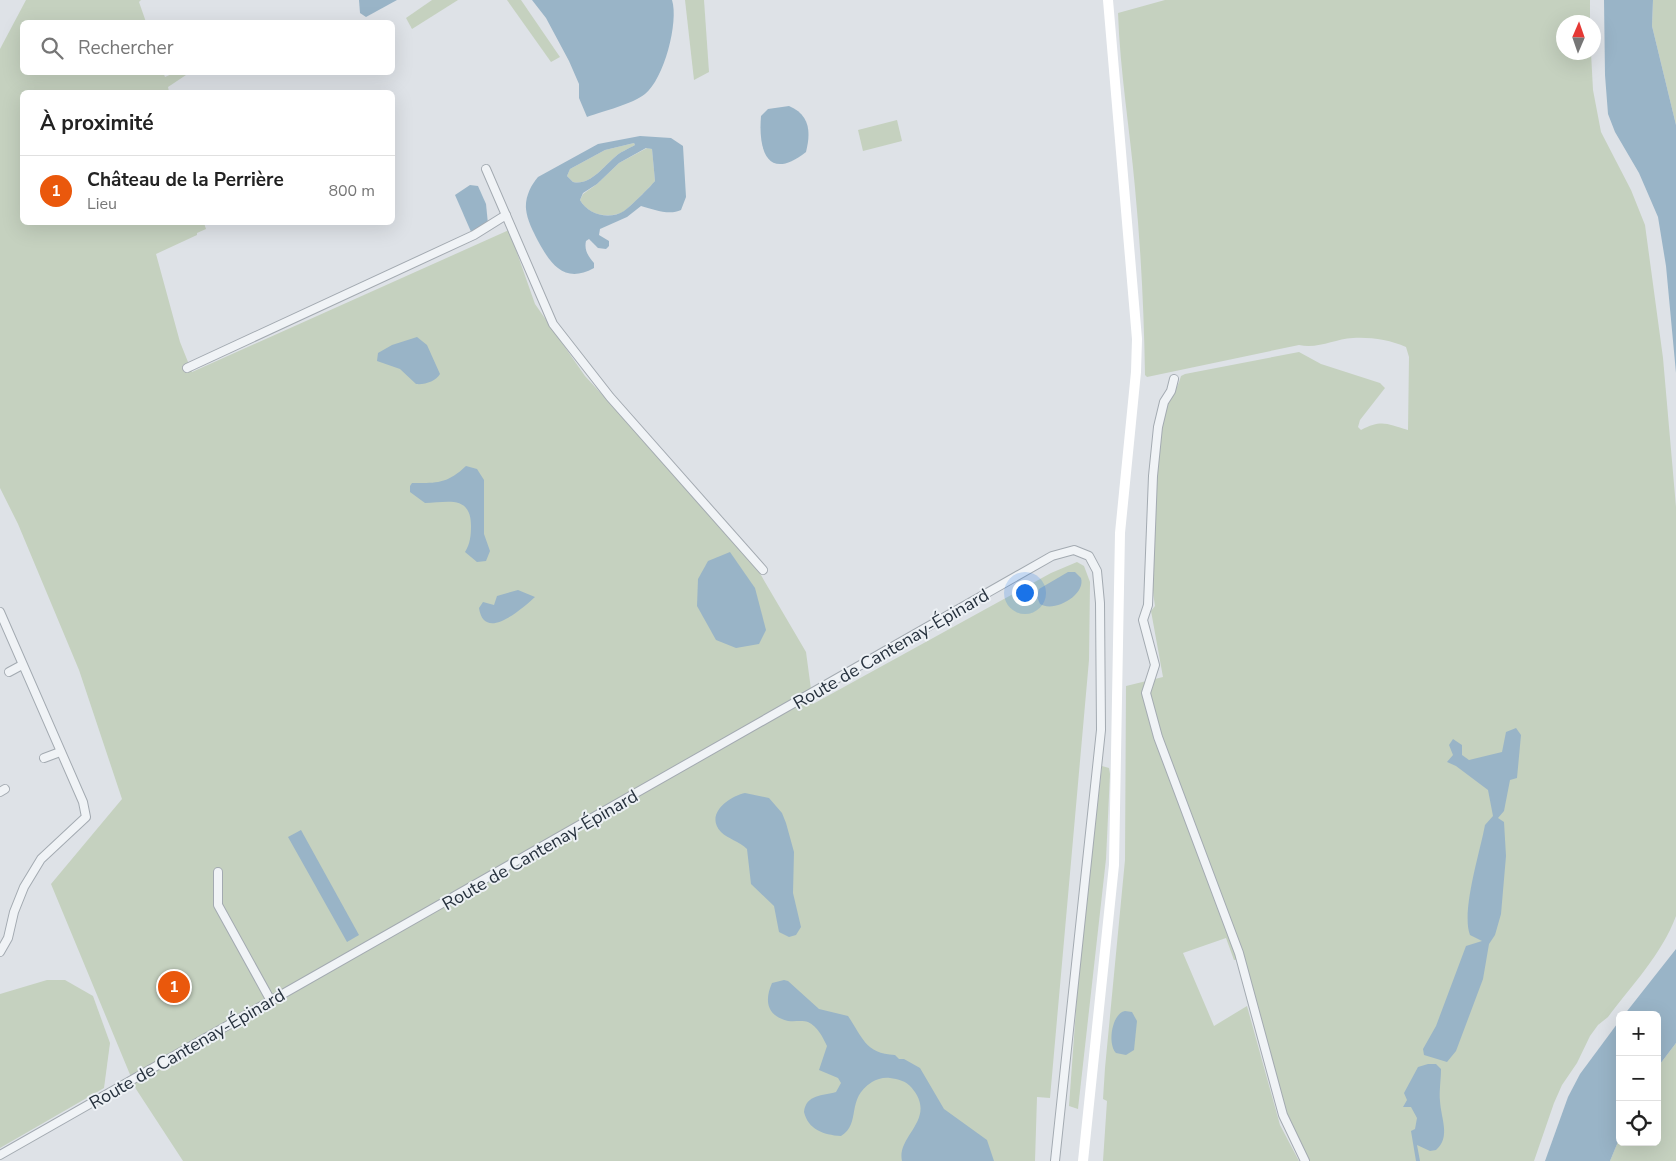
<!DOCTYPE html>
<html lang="fr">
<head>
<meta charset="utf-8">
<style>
	body { margin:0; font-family:"Nunito Sans",sans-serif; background:#f6f6f6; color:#222 }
	.controls { position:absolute; right:15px; bottom:15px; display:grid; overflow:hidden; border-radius:8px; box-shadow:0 5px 20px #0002 }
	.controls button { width:45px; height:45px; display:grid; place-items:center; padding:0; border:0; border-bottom:1px solid #e0e0e0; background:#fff; color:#222; font:25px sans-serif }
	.compass { position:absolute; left:1556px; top:15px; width:45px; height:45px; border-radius:50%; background:#fff; box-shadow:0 5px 20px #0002; rotate:2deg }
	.you { position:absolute; left:1024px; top:592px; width:18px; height:18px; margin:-12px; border:4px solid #fff; border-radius:50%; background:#1a73e8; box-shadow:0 0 0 8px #1a73e833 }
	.badge { display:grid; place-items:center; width:32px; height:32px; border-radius:50%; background:#ea580c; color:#fff; font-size:16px; font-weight:700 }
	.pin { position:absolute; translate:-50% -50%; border:2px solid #fff; box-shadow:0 1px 5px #0006 }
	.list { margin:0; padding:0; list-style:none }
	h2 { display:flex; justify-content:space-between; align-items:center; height:65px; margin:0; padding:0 20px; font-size:21px }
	h2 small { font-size:16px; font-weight:400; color:#767676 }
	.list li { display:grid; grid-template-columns:32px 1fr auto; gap:15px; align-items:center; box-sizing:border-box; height:70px; padding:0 20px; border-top:1px solid #e0e0e0 }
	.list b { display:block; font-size:19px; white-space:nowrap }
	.list p { margin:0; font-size:16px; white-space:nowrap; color:#767676 }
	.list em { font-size:16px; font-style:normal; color:#767676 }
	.icon { flex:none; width:28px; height:28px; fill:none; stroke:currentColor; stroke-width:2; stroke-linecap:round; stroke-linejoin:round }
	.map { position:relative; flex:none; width:1676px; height:1161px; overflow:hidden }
	.search { position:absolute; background:#fff; box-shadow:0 5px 20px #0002; left:20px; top:20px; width:375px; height:55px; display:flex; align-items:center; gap:12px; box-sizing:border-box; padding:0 18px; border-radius:8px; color:#767676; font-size:19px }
	.panel { position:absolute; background:#fff; box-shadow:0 5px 20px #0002; left:20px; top:90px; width:375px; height:135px; border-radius:8px }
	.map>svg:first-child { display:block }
</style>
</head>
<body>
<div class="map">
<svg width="1676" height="1161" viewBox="0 0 1676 1161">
	<rect width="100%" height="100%" fill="#dee2e7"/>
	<g fill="#c5d1bf">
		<path d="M26 0H141L139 2 146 22H22V72H163L165 77 174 73H189L168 87 169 92H22V222L204 223 206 229 197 233V235L156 254 180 342 192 372 509 230 535 304 585 376 748 553 806 652 813 704 1051 573 1077 562 1084 566 1090 582 1089 660 1050 1098 1037 1097 1035 1161H183L136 1089 51 884 122 799 79 670 18 524 0 488V49Z"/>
		<path d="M432 0H458L412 29 406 18Z"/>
		<path d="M507 0H521L560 57 551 62Z"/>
		<path d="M685 0H704L709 72 694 80Z"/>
		<path d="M1165 0H1590V22H1564V52L1591 53 1593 90 1601 132 1631 190 1645 225 1663 358 1676 507V916C1662 954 1632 985 1608 1017L1598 1025 1590 1036 1577 1063 1562 1085 1554 1103 1534 1161H1309L1281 1100 1242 959 1234 960 1226 938 1183 953 1214 1026 1247 1006 1280 1125 1299 1161H1103L1107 1101 1103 1099 1105 1068 1125 860 1126 686 1163 677 1151 611 1155 606C1150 578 1152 550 1153 521 1155 487 1155 451 1162 417 1166 401 1177 392 1181 376L1185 374 1299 352 1321 364 1380 383 1385 388 1360 420 1358 427 1361 430C1382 419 1387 424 1408 430L1409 357 1406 347C1390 340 1371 337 1353 338 1334 339 1319 349 1299 345L1147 377 1145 375C1144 313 1141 250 1135 188 1130 130 1120 72 1118 13Z"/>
		<path d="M1653 0H1676V125L1652 26Z"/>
		<path d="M897 120 902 141 863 151 858 130Z"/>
		<path d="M634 143 635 145C628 149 620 152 615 157 603 167 590 186 573 182L567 176 570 169 605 150Z"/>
		<path d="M647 148 652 149 655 181C651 186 628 209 623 212 608 219 588 215 580 200L583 194 597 184 619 163Z"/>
		<path d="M1102 766 1109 768 1110 774 1106 859 1078 1109 1069 1106 1079 968Z"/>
		<path d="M47 980H65L93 996 110 1043 104 1088 0 1148V994Z"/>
		<path d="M1676 1043V1161H1610L1620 1137V1142H1657V1068Z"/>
	</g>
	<g fill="#99b4c7" fill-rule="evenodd">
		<path d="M359 0H397L366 17 360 13Z"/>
		<path d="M532 0H672C679 22 664 79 645 94 633 104 603 111 587 117L579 98V84L569 61 546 18Z"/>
		<path d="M1604 0H1653L1652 26 1676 125V373L1666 266 1658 217 1639 173 1615 132 1608 114 1605 75Z"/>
		<path d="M789 106C810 115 811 132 806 152 768 182 758 151 761 116L768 109Z"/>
		<path d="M640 136 671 138 683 146 686 197 681 210C669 216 653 209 641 206L627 217 600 229 599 235 609 241V246L606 249 598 248 589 239 586 241C584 250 588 256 594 263V268C565 284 551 265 538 241 533 231 527 220 526 209 525 197 531 185 538 177L598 144ZM634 143 635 145C628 149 620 152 615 157 603 167 590 186 573 182L567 176 570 169 605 150ZM646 148 652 149 655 181C650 187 630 207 624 211 610 220 588 215 580 200L583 193 597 184 619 163Z"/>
		<path d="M470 185 478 186 486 204 488 224 472 234 455 195Z"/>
		<path d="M417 337 427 345 440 374C436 381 425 385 416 384L400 369 377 361 378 353 392 345Z"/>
		<path d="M466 466 477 469 484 480V534L490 551 486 561 477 562 465 552C470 544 471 536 471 526 471 494 446 503 425 503L410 492V486L412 483C437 483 447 484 466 466Z"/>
		<path d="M730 552 755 588 766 630 759 644 736 648 716 640 697 606 698 579 708 561Z"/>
		<path d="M1068 572H1075L1081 578C1086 595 1054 613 1040 604L1037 597 1039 589Z"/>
		<path d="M518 590 535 597C523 608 484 643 479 608L483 602 494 605 497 596Z"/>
		<path d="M1516 728 1521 735 1517 778 1510 780 1504 811 1498 818 1504 822 1506 856 1501 914 1495 935 1489 944 1483 979 1456 1051 1447 1062 1424 1055 1423 1049 1436 1026 1466 946 1482 941 1470 935C1461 912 1480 852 1485 825L1493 816 1488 790 1456 766 1447 762 1453 755 1449 745 1453 739 1462 745V755L1469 760 1502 752 1506 732Z"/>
		<path d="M745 793 769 798 782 813 786 823 794 852 793 893 801 927 796 935 789 937 779 932 774 906 751 884 747 849C739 841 728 839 721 832 704 814 730 796 745 793Z"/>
		<path d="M301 830 359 935 347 942 288 837Z"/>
		<path d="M1676 949V1043L1657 1068V1015H1624Z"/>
		<path d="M784 980 788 981 819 1009 848 1016C862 1036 865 1054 895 1055L899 1059H904L920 1068 944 1109 987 1140 994 1161H902C896 1135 939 1119 911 1087 906 1081 898 1079 890 1078 884 1077 877 1079 872 1082 845 1099 862 1123 841 1136 823 1135 808 1129 804 1112 806 1094 823 1096 836 1092L841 1083 838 1078 819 1070 827 1046C822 1036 818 1027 808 1022 802 1020 795 1022 788 1021 767 1016 764 1001 772 983Z"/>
		<path d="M1125 1011 1132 1012 1137 1021 1134 1050 1126 1055 1116 1053C1107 1044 1112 1013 1125 1011Z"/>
		<path d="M1620 1020V1137L1610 1161H1545L1568 1097 1580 1074Z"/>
		<path d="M1428 1064H1436L1441 1069C1441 1080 1439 1091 1440 1101 1441 1119 1451 1137 1436 1150L1430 1151 1417 1145 1420 1161H1416L1411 1131 1415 1129 1417 1118 1411 1107H1403L1407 1100 1404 1093 1418 1067Z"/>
	</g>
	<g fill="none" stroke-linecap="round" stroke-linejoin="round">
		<g stroke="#a3aab1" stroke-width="10">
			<g id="minor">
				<path d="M486 169 553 324 610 397 763 570"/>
				<path d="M187 368 474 235 506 215"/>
				<path d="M1174 379 1171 391 1164 402 1158 427 1153 476 1148 605 1143 620 1155 665 1146 693 1158 737 1239 953 1283 1115 1305 1161"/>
				<path d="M0 612 83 802 86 817 41 859 24 887 14 912 8 938 0 952"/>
				<path d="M9 672 22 665"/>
				<path d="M44 758 60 752"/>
				<path d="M0 792 5 789"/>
				<path d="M218 872V905L271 1001"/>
				<path d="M0 1155 1052 556 1074 550 1089 556 1097 571 1100 603 1101 730 1055 1161"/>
			</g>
		</g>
		<use href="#minor" stroke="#f0f3f6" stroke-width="8"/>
		<path stroke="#fff" stroke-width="10" d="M1083 1161 1114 865 1120 533 1136 372 1137 339 1108 0"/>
	</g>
	<g text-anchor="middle" stroke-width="4" stroke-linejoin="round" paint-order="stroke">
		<g font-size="18" fill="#27323e" stroke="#edf1f5">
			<text transform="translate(891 649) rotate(-30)" y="6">Route de Cantenay-Épinard</text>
			<text transform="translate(540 850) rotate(-30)" y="6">Route de Cantenay-Épinard</text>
			<text transform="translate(187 1049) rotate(-30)" y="6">Route de Cantenay-Épinard</text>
		</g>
	</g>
</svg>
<div class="controls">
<button>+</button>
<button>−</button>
<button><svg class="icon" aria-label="locate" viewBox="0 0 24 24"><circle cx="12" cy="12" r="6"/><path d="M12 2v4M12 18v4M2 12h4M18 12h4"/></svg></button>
</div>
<svg class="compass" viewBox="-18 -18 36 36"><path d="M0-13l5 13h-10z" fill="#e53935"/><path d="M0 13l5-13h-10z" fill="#767676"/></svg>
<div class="you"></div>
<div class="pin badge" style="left:174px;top:987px">1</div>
<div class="search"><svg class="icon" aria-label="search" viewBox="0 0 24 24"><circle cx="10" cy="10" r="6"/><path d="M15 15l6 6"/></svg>Rechercher</div>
<section class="panel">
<h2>À proximité<small></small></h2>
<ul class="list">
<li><span class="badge">1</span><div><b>Château de la Perrière</b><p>Lieu</p></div><em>800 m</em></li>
</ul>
</section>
</div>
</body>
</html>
